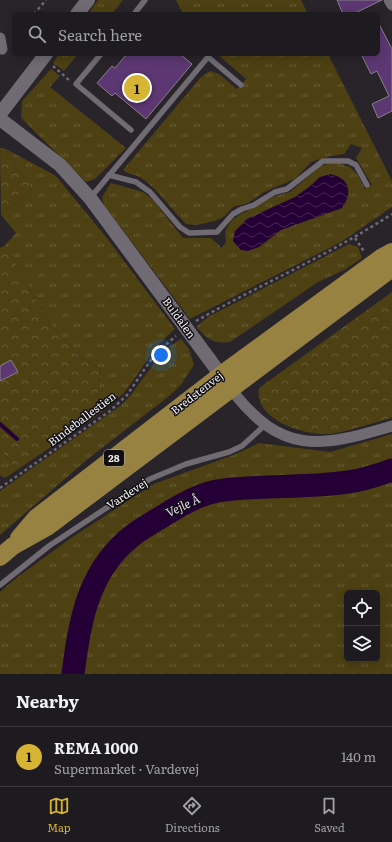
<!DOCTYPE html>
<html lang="en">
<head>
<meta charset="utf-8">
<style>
	body { margin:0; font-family:Literata,serif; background:#2b282d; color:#f1f3f6 }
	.controls { position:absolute; right:12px; bottom:12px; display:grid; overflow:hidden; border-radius:6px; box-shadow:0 2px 10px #0003 }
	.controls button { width:36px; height:36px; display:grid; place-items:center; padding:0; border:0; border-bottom:1px solid #3c393e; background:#1e1b20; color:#f1f3f6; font:20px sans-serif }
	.you { position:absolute; left:161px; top:355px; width:14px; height:14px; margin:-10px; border:3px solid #fff; border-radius:50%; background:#1a73e8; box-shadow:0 0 0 6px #1a73e833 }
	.badge { display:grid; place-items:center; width:26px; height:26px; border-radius:50%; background:#d8b434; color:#111; font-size:13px; font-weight:700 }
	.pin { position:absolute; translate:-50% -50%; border:2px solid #fff; box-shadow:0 1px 4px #0006 }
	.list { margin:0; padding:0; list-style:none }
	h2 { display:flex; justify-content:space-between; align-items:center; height:52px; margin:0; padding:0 16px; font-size:17px }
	h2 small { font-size:13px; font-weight:400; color:#a1a1a5 }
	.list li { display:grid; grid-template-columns:26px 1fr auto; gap:12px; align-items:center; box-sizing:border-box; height:60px; padding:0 16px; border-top:1px solid #3c393e }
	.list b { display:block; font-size:15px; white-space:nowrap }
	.list p { margin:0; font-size:13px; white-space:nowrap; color:#a1a1a5 }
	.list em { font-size:13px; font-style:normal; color:#a1a1a5 }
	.icon { flex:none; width:22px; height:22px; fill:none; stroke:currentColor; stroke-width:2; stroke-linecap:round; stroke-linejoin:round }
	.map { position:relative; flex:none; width:392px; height:674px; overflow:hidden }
	.search { position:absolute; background:#1e1b20; box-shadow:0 2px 10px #0003; left:12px; right:12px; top:12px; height:44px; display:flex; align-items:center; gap:10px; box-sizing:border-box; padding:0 14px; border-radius:6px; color:#a1a1a5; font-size:15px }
	.sheet { height:112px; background:#1e1b20 }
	nav { display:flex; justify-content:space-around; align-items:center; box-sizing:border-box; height:56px; border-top:1px solid #3c393e; background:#1e1b20; font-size:11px; color:#a1a1a5 }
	nav a { display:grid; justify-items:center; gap:2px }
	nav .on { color:#d8b434 }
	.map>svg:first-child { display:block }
</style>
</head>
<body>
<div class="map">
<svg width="392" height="674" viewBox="0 0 392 674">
	<defs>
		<pattern id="grass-tufts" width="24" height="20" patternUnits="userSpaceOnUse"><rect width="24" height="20" fill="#4d4013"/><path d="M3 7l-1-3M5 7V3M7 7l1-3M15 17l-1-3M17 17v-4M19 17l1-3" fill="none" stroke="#675c36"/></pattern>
		<pattern id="forest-crowns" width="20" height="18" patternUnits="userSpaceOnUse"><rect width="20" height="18" fill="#4d4013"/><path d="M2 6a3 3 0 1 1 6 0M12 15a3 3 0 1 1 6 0" fill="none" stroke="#675c36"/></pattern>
		<pattern id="water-waves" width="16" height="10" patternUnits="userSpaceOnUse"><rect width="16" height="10" fill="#250036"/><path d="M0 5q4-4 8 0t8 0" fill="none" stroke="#452654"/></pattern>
	</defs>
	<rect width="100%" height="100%" fill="#28242a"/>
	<g fill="url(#grass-tufts)" fill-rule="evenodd">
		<path d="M98 0H123L112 14H88Z"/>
		<path d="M176 0H301L308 14H183Z"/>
		<path d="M59 54H78L64 71 53 63Z"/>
		<path d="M217 54H328L392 181V207L341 242 190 319 104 205 102 197 111 183 143 192 153 200 183 238H211L222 248 226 242 225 231 232 220 241 214 275 196 290 192 321 166 330 163H338L350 167 358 175 365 189 372 185 356 158 362 148 351 144 344 154 330 156 311 162 295 179 264 192 248 203 233 207 225 216 215 221 196 225 186 224C171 209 160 192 143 179 137 174 128 175 123 170L201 77 210 71 219 74 237 89 246 79Z"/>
		<path d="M51 69 60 76 50 87 126 148 95 179 86 182 21 118 22 101Z"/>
		<path d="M6 149 56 176 106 237 175 329 158 345 124 393 95 417 101 369 78 356 50 324 5 245 16 233 1 215 32 190Z"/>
		<path d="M349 244 358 247 362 258 344 270 318 282 230 342C212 344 208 339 196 327L208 317Z"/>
		<path d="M181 339 189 349 194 365 180 386 168 397 89 458 0 535V491L120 406 130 396 164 350Z"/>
		<path d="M392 434V674H0V592L15 579 71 538 154 484 236 454 259 443 330 452ZM347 593H377V659H347Z"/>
		<path d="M0 449 17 470 5 478 0 475Z"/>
	</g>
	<g fill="url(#forest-crowns)">
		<path d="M0 148 6 149 32 190 1 215Z"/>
		<path d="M5 245 50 324 78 356 101 369 95 417 17 470 0 449V248Z"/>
		<path d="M392 292V418C372 423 350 431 330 434 305 436 253 420 259 388Z"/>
	</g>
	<path fill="url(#water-waves)" d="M330 174C350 178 353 193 342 208L281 230 259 247 248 251 241 250 233 241 235 231 247 219 295 197 309 187 320 177Z"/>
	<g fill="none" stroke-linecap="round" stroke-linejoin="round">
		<path stroke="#250036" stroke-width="4" d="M0 424 17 439"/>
		<path stroke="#250036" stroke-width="23" d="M73 674C79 625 87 576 125 542 136 531 150 524 163 516 181 505 202 492 224 490 265 485 307 488 348 482 363 480 378 475 392 470"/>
	</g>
	<g fill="#5c3771" stroke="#868189">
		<path d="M337 0H382L353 14H343Z"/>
		<path d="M378 22 392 49V111L378 118 372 104 389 96 377 71 371 74 361 54H378Z"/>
		<path d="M127 54H180L192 64 146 119 115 93 112 96 97 83 112 66 115 68Z"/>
		<path d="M11 360 18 372 0 381V366Z"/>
	</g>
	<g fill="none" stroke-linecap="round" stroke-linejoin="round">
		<g stroke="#6e6a70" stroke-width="2.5" stroke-dasharray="3 3" stroke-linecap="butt">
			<path d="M34 14 46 0"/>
			<path d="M53 66 69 80"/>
			<path d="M355 238 365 253"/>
			<path d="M196 321C261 284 329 255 392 214"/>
			<path d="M0 488 110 411 127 395 155 354 176 336"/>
		</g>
		<g stroke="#706b73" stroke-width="5.5">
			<path d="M134 14 145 0"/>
			<path d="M101 54 76 84 131 130"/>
			<path d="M109 175 136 182 150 192 180 227 189 233 217 232 233 214 242 209 254 205 275 192 287 189 323 161H348L356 165 367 185"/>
			<path d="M91 197 208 57 241 85"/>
			<path d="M0 585 49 546 150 479 186 464 229 452 242 446 265 425"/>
		</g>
		<g stroke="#706b73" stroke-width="11">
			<path d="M389 0 392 5"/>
			<path d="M0 38 2 49"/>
			<path d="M231 389C281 455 319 448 392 426"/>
		</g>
		<g stroke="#706b73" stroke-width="14">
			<path d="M77 14 88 0"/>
			<path d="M0 114 46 54"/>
			<path d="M0 119 60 165 90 198 226 382"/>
		</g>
		<g stroke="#978242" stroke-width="18">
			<path d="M19 538 36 518 221 375 381 258 392 252"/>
			<path d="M0 557 13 546 47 527 392 268"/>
		</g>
	</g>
	<g text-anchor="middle" stroke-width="3" stroke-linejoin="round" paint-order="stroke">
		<rect fill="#100e11" stroke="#b0aeb2" stroke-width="1" x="104" y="450" width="20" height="16" rx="3"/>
		<g font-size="10" font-weight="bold" fill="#f5f3f7">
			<text x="114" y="462">28</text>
		</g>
		<g font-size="11" fill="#f5f3f7" stroke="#100e11">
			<text transform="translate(179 318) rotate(54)" y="4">Buldalen</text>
			<text transform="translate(197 393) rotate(-38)" y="4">Bredstenvej</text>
			<text transform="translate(82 419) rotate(-37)" y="4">Bindeballestien</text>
			<text transform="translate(127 494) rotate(-33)" y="4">Vardevej</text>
		</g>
		<g font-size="12" font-style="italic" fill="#ebd5f9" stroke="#100e11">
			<text transform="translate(183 506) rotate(-25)" y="4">Vejle Å</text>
		</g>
	</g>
</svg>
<div class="controls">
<button><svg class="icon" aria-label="locate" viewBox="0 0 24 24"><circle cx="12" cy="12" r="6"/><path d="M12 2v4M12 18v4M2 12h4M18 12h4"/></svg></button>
<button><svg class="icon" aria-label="layers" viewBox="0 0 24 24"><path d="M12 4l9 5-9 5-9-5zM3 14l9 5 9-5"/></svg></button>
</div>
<div class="you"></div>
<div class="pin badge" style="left:137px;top:88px">1</div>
<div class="search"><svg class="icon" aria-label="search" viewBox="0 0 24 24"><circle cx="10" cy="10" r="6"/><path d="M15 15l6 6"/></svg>Search here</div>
</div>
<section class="sheet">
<h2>Nearby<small></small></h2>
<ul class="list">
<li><span class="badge">1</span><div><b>REMA 1000</b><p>Supermarket · Vardevej</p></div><em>140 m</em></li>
</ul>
</section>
<nav>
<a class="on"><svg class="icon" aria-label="map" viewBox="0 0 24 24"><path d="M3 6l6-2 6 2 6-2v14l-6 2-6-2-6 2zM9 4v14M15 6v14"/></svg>Map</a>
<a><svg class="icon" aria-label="directions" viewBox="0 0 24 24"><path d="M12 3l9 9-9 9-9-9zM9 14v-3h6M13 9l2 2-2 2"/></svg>Directions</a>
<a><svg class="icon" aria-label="saved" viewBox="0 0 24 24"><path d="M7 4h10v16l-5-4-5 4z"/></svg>Saved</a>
</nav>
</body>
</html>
